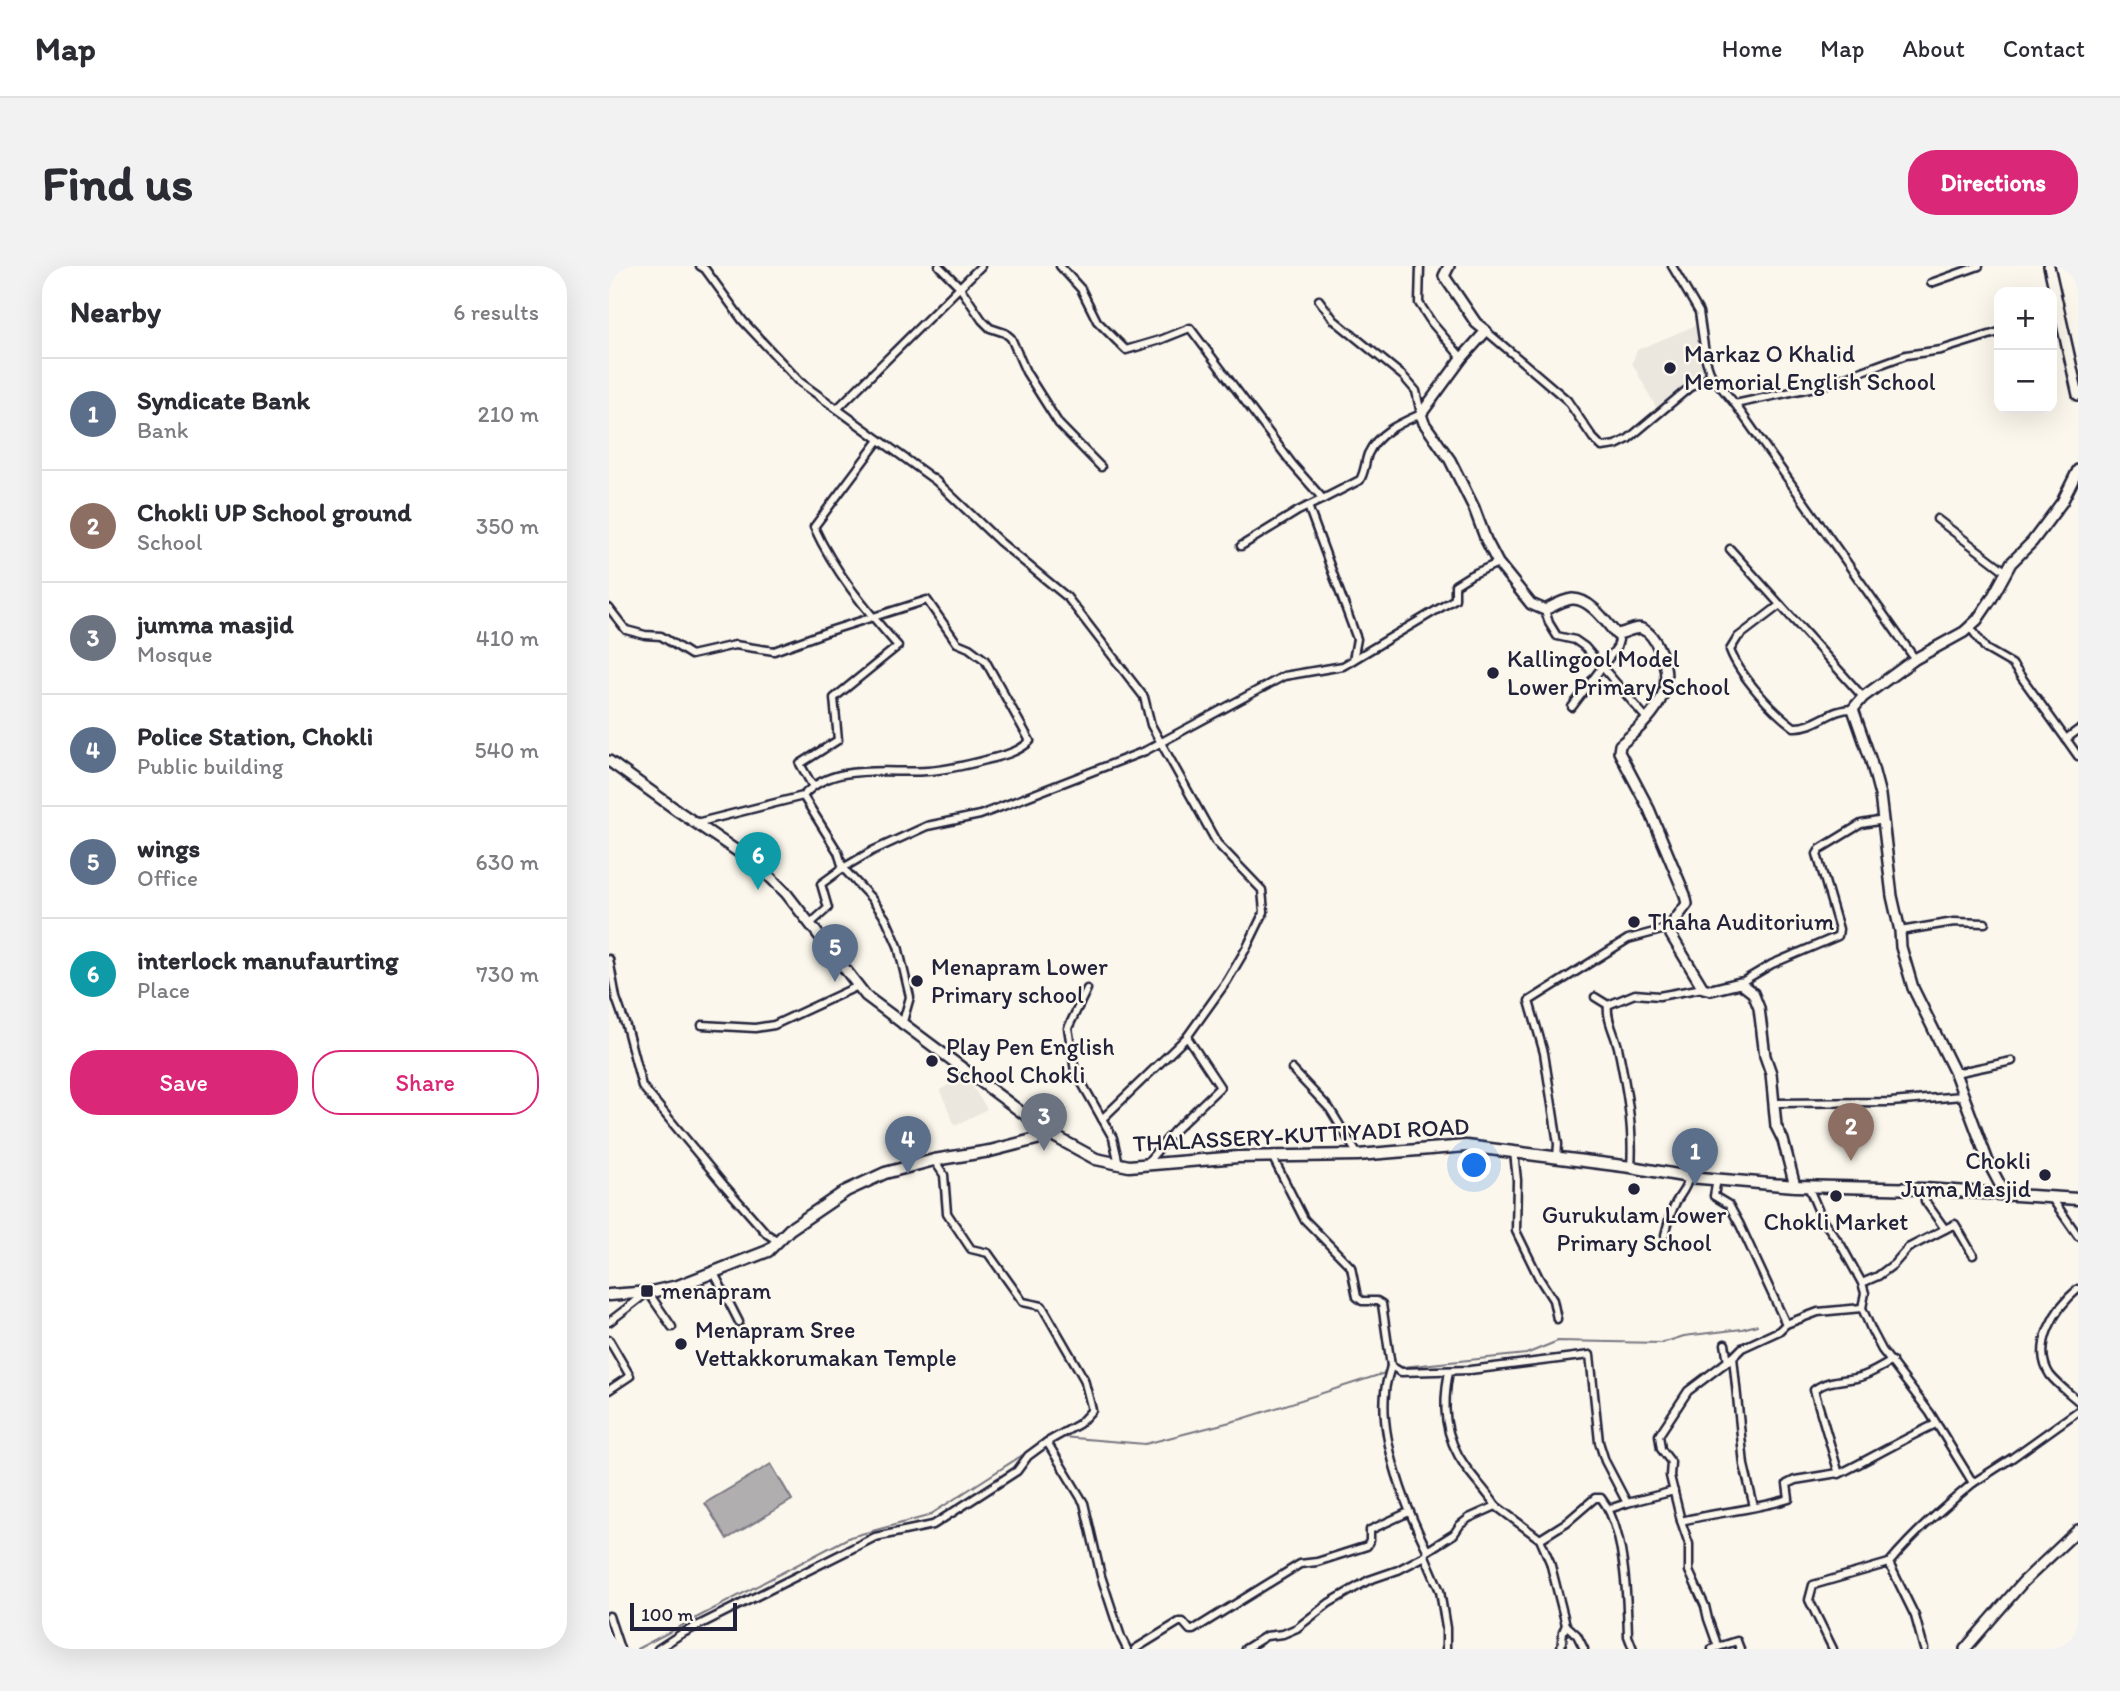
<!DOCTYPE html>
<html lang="en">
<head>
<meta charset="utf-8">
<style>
	body { margin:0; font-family:Itim,sans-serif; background:#f2f2f3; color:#2b2b33 }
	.controls { position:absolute; right:21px; top:21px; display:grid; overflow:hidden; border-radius:14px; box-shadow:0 7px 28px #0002 }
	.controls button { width:63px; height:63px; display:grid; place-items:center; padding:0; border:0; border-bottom:2px solid #e1e1e2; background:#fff; color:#2b2b33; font:35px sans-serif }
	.scale { position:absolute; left:21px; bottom:18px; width:107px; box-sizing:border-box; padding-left:7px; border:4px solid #22223b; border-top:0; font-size:19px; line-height:24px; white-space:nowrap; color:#22223b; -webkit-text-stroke:5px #fbf7ec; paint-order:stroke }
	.you { position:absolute; left:866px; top:900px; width:24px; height:24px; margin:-18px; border:5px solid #fff; border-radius:50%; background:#1a73e8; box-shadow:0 0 0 10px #1a73e833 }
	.badge { display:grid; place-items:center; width:46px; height:46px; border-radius:50%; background:#db2777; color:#fff; font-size:23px; font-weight:700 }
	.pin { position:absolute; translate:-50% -58px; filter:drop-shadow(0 2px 4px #0008) }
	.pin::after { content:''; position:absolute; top:37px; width:24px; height:21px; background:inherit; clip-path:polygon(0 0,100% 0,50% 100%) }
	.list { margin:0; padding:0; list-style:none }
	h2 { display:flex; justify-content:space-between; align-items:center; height:91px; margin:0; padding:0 28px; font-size:30px }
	h2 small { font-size:23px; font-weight:400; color:#7c7c81 }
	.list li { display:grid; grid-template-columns:46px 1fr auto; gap:21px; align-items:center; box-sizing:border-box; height:112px; padding:0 28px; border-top:2px solid #e1e1e2 }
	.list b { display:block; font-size:26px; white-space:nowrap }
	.list p { margin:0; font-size:23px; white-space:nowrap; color:#7c7c81 }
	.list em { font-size:23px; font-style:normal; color:#7c7c81 }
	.actions { display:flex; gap:14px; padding:21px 28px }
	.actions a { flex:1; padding:16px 0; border:2px solid #db2777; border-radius:28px; text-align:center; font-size:24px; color:#db2777 }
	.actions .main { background:#db2777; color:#fff }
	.map { position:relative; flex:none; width:1469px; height:1383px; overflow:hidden; border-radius:28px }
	header { display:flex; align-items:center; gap:42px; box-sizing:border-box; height:98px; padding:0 35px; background:#fff; border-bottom:2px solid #e1e1e2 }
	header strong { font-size:33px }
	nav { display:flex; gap:38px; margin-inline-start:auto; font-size:24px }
	.intro { display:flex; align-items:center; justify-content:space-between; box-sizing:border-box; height:168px; padding:0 42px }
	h1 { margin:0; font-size:49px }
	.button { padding:18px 32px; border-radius:28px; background:#db2777; color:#fff; font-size:24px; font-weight:700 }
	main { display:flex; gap:42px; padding:0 42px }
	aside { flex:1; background:#fff; border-radius:28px; box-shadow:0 7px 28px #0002 }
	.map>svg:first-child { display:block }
</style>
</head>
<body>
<header>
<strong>Map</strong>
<nav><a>Home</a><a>Map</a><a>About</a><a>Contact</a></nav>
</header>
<div class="intro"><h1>Find us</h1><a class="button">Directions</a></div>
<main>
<aside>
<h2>Nearby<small>6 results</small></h2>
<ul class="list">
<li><span class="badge" style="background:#5c6f8a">1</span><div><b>Syndicate Bank</b><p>Bank</p></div><em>210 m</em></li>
<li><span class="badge" style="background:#8d6e63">2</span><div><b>Chokli UP School ground</b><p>School</p></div><em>350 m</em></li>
<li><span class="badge" style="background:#6b7280">3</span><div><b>jumma masjid</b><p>Mosque</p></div><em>410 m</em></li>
<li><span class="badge" style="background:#5c6f8a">4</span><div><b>Police Station, Chokli</b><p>Public building</p></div><em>540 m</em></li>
<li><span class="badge" style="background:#5c6f8a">5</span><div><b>wings</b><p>Office</p></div><em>630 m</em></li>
<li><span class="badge" style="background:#0f9aa8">6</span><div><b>interlock manufaurting</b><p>Place</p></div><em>730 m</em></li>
</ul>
<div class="actions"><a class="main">Save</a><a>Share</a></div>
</aside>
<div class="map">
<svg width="1469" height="1383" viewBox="0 0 1469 1383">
	<rect width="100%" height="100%" fill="#fbf7ec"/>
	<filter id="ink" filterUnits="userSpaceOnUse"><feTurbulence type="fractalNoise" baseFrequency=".0143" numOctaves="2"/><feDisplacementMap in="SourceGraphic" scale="14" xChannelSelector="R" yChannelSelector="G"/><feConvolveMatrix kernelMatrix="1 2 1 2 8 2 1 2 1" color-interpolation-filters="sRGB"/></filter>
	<g filter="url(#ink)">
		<g fill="#ebe7df">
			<path d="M1085 60H1091L1096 108 1048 143 1023 97 1028 84Z"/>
			<path d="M356 809 378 843 346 860 331 824Z"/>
		</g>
		<path fill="#b1aeb0" stroke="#787681" stroke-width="2" d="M162 1198 183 1234 118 1273 96 1237Z"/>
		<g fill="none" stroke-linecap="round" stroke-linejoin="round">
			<g stroke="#787681" stroke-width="2">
				<path d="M793 1101 917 1088 949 1075 1053 1077 1075 1070 1133 1063 1148 1059"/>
				<path d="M453 1171 536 1178 633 1153 779 1106"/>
				<path d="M28 1383 241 1271 319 1250 429 1179"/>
			</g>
			<g stroke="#22223b" stroke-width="11">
				<g id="street">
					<path d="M91 0 96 3 134 55 191 116 327 215 391 276 458 331 535 431 542 459 608 577 653 624 655 646 638 681 618 715 578 771 493 853"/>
					<path d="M330 0 350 20 373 54 381 62 396 67 402 72 417 106 450 158 492 201"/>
					<path d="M451 0 472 23 488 55 517 84 551 74 581 62 684 199 714 233 751 214C756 206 756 196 759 188 769 166 792 157 812 148L807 125 794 110 725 54 710 34"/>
					<path d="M811 0 810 37 823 57 853 92"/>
					<path d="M1063 0 1090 46 1097 94 1102 109 1126 138 1306 393"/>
					<path d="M1322 17 1370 0"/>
					<path d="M877 65 958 134 984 172 993 181 1007 179 1019 173 1080 122 1102 109"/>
					<path d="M1126 138 1215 119 1297 89 1332 84 1390 66"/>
					<path d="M228 143 372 0"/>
					<path d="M699 240 748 373 744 394"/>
					<path d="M1328 253 1396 305"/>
					<path d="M632 280 689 245 714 233"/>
					<path d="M1121 283 1254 431"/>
					<path d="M1171 339 1129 371 1121 384C1131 410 1163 445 1185 461 1207 462 1222 442 1244 443"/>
					<path d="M0 342 17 364 36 369 52 370 82 389 126 379 165 385 220 365 318 334 348 377 360 382 376 394 421 475C410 486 393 490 377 494 358 499 338 504 318 505 278 508 223 496 194 530L87 557"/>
					<path d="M936 344 940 357 948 370 966 374 976 381 1039 454"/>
					<path d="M1361 361 1377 383 1403 398 1457 473 1469 464"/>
					<path d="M963 441 1008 381 1010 374 1007 368"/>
					<path d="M1457 473 1469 490"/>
					<path d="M203 519 191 498 229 474 225 432 289 380C257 344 225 305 205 261L270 174"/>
					<path d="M194 530 229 586 234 602 262 632 277 653 289 680 301 731 293 759"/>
					<path d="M201 658 219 642 212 618 234 602 263 585 318 560 371 549 536 485 675 410 734 400 846 333V319L862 309 889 297"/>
					<path d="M1291 665 1345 656 1376 657"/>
					<path d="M0 693 7 732 17 760 33 820 114 918 158 968 169 975"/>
					<path d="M1131 717 1163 698 1229 670 1230 663 1208 588 1211 583 1252 558 1275 554"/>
					<path d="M478 723 459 762 466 805 504 872 510 898"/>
					<path d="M986 731 999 739"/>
					<path d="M93 759 146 762 165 759 249 720"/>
					<path d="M683 803 721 843 749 889"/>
					<path d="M1346 807 1403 795"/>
					<path d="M1165 837 1282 836 1353 830"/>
					<path d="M905 886 908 914 907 965 930 1012 944 1034 948 1053"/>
					<path d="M663 890 695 953 742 1001 748 1031 753 1035H768L773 1038 782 1100"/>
					<path d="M948 891 949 878 935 787 920 735 1019 673 1060 662"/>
					<path d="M536 899 565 865 611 821 578 771"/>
					<path d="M1022 901C1025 861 1017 820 1009 781 1006 768 997 753 999 739L1026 728 1050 730 1094 722"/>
					<path d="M1199 920 1213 953 1232 979 1253 1017 1256 1027 1253 1042 1263 1065 1273 1084 1321 1147 1364 1217 1403 1192 1469 1145"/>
					<path d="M1315 923 1316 935 1336 963"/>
					<path d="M1442 931 1469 970"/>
					<path d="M1056 969C1059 958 1061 947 1067 936 1073 926 1077 923 1080 911"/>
					<path d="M104 1005 130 1056"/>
					<path d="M1253 1017 1269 1010 1285 998 1299 982 1346 958 1364 989"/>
					<path d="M1469 1023C1447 1041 1422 1080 1441 1109 1448 1118 1460 1127 1469 1135"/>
					<path d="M0 1056 39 1026 63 1061"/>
					<path d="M1177 1058 1209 1046 1253 1042"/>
					<path d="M0 1074 21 1110 0 1124"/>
					<path d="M1116 1078 1119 1095"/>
					<path d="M1124 1091 1135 1199 1145 1241"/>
					<path d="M1283 1095C1272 1101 1259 1110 1247 1112 1231 1115 1218 1114 1205 1124L1230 1208C1263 1192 1294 1173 1327 1158"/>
					<path d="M840 1105C833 1141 835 1170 856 1200 866 1214 878 1226 887 1240"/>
					<path d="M438 1176 475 1237 492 1310 512 1371 518 1383"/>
					<path d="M1000 1243 1018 1237"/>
					<path d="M1072 1255 1061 1210 1062 1196 1052 1183 1050 1169 1079 1125 1124 1091 1133 1082 1170 1065 1177 1058 1131 959 1120 939 1105 930 1108 913"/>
					<path d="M931 1273 958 1256 986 1232H992C1016 1262 1018 1331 1019 1370L1024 1383"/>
					<path d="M818 1284C797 1242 771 1174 776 1127 776 1118 780 1109 782 1100L792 1106 861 1104 981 1089 990 1176 996 1195 1018 1237 1065 1225"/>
					<path d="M818 1285 845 1268 851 1259 860 1252 887 1240 931 1273 941 1296 957 1359 968 1369 975 1383"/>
					<path d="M0 1350 11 1383"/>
					<path d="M1109 1381 1099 1353 1096 1340 1080 1305V1278L1072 1255C1108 1246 1145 1244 1180 1233L1178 1218 1186 1214 1229 1207"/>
					<path d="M49 1383 72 1368 266 1271 324 1259 408 1205 419 1190 438 1176 470 1158 483 1144 475 1113 433 1040 414 1036 379 987 362 983 338 947 335 909 325 894"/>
					<path d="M526 1383 570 1356H574L581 1364H584L691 1298 708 1296 758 1280 761 1275V1264L800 1246"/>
					<path d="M636 1383 657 1370 674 1368 688 1362 720 1337 760 1314 789 1304 816 1290 831 1325 837 1362V1383"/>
					<path d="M952 1383 954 1366 957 1359"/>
					<path d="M1103 1383 1128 1375 1131 1383"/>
					<path d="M1224 1383 1200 1334 1204 1319 1280 1297"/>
					<path d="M1315 1383 1306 1350 1280 1297C1305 1267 1334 1242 1364 1217"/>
				</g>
			</g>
			<g stroke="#22223b" stroke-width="14">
				<g id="secondary">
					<path d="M840 0 835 10 867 57 877 65 853 92 812 148 815 157 841 194 865 242 877 274 889 297 922 338 936 344C944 340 954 334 963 333 981 332 997 356 1007 368 1016 368 1025 360 1033 363 1041 366 1047 376 1050 383 1071 426 1041 453 1011 479L1010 486 1040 543 1076 629 1078 638 1060 662 1062 669 1094 722 1102 724 1131 717 1144 727 1150 742 1156 790 1162 807 1167 860 1174 874 1186 920"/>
					<path d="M1440 0 1469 129"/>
					<path d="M0 495 69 545 150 600 177 627 257 730 443 869"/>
					<path d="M1397 930 1380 898 1346 807 1304 722 1292 681 1291 665 1283 630 1271 529 1262 495 1244 443 1254 431 1306 393 1355 366 1368 354 1383 332 1402 297 1423 276 1453 236 1469 204"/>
					<path d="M1356 1383 1414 1316 1469 1264"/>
				</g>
			</g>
			<g stroke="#22223b" stroke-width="15">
				<path id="primary" d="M0 1029 42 1026 69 1020 159 985 181 963 237 925 276 907 325 894 381 885 443 869 487 893 520 900 629 891 749 889 857 880 1022 901 1080 911 1186 920 1315 923 1469 933"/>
			</g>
			<use href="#street" stroke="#fbf7ec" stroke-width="6"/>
			<use href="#secondary" stroke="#fbf7ec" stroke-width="9"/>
			<use href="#primary" stroke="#fbf7ec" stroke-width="10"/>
		</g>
	</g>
	<g fill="#22223b" stroke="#fbf7ec" stroke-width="2.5">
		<circle cx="1061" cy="102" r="7"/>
		<circle cx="884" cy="407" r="7"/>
		<circle cx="1025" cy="656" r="7"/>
		<circle cx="308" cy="715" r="7"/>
		<circle cx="323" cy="795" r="7"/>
		<circle cx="1436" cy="909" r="7"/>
		<circle cx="1025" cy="923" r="7"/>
		<circle cx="1227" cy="930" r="7"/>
		<rect x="31" y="1018" width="14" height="14" rx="3.5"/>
		<circle cx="72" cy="1078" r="7"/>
	</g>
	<g text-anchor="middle" stroke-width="5" stroke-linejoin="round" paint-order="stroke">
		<g font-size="24" fill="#22223b" stroke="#fbf7ec" text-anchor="start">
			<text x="1075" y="96">Markaz O Khalid<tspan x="1075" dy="28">Memorial English School</tspan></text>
			<text x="898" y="401">Kallingool Model<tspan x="898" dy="28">Lower Primary School</tspan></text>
			<text x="1039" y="664">Thaha Auditorium</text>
			<text x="322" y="709">Menapram Lower<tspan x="322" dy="28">Primary school</tspan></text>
			<text x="337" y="789">Play Pen English<tspan x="337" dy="28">School Chokli</tspan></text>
			<text x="1422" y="903" text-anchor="end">Chokli<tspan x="1422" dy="28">Juma Masjid</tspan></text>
			<text x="1025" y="957" text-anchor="middle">Gurukulam Lower<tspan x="1025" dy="28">Primary School</tspan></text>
			<text x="1227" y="964" text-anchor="middle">Chokli Market</text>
			<text x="52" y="1033">menapram</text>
			<text x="86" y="1072">Menapram Sree<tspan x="86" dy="28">Vettakkorumakan Temple</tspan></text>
		</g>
		<g font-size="24" fill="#22223b" stroke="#fbf7ec">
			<text transform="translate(692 869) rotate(-3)" y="8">THALASSERY-KUTTIYADI ROAD</text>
		</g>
	</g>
</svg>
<div class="controls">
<button>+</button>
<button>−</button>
</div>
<div class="scale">100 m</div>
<div class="you"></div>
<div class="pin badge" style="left:1086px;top:920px;background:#5c6f8a">1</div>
<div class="pin badge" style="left:1242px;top:895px;background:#8d6e63">2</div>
<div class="pin badge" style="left:435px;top:885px;background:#6b7280">3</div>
<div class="pin badge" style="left:299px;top:908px;background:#5c6f8a">4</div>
<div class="pin badge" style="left:226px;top:716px;background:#5c6f8a">5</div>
<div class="pin badge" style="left:149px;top:624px;background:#0f9aa8">6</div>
</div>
</main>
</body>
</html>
